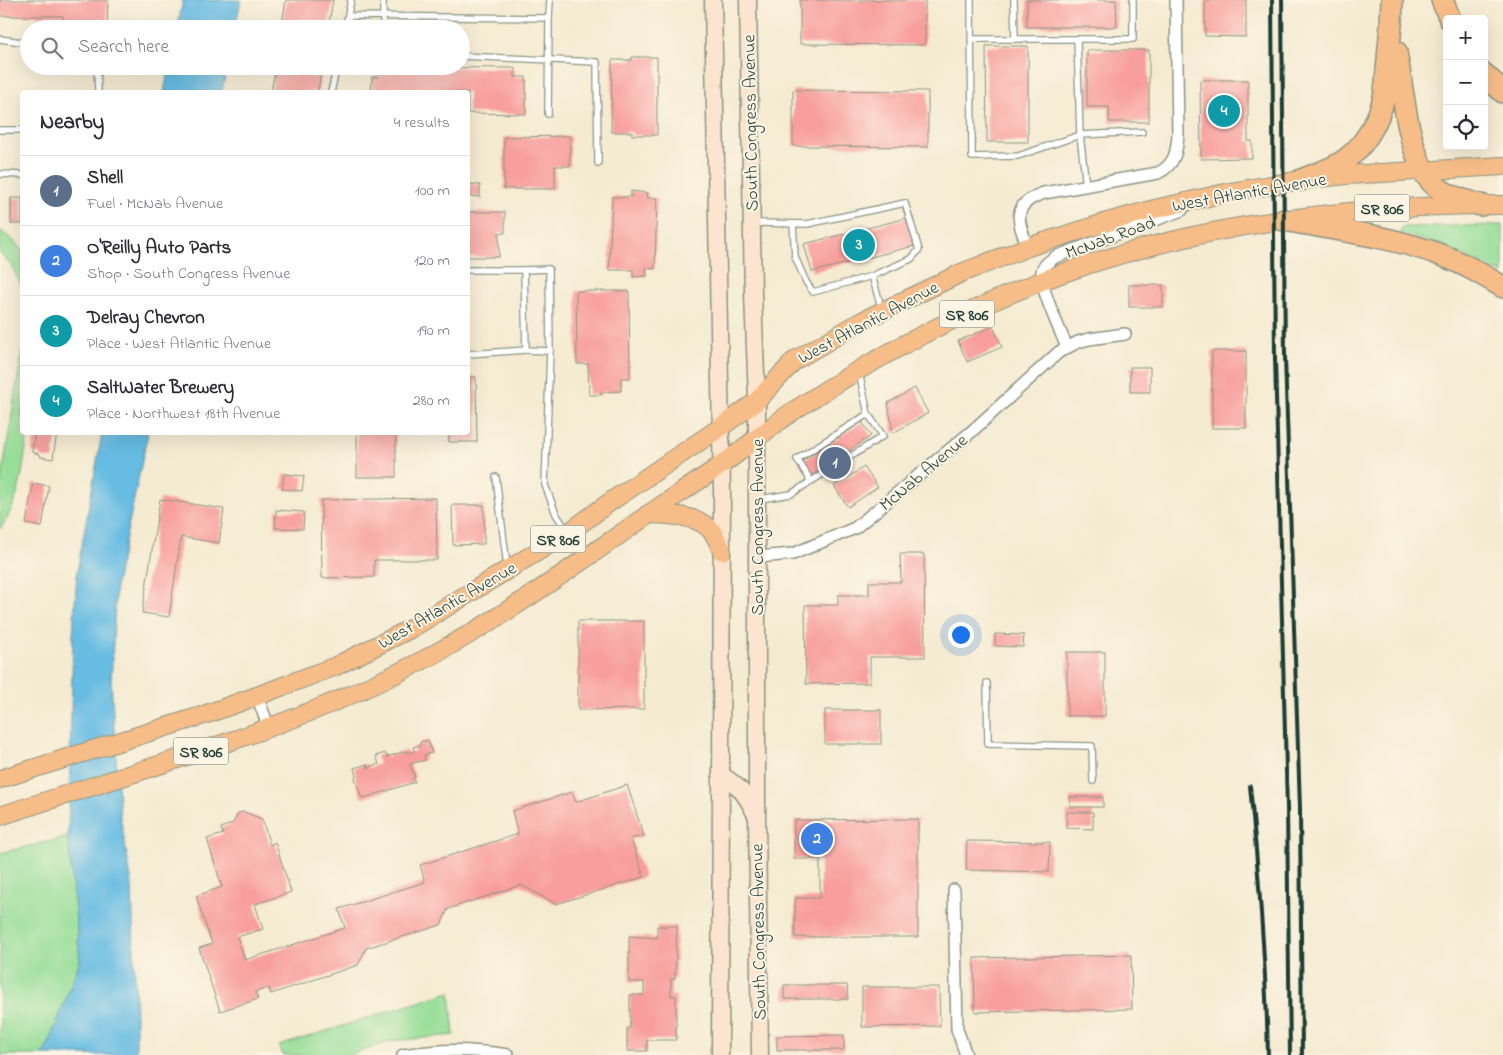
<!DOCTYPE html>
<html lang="en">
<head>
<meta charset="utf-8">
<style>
	body { margin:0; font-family:"Indie Flower",sans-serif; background:#f7f7f7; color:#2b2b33 }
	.controls { position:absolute; right:15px; top:15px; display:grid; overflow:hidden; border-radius:5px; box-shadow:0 5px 20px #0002 }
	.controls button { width:45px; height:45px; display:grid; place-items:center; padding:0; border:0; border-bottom:1px solid #e1e1e2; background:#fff; color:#2b2b33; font:25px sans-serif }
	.you { position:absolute; left:960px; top:634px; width:18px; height:18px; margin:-12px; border:4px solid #fff; border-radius:50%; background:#1a73e8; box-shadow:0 0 0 8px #1a73e833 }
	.badge { display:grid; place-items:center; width:32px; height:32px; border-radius:50%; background:#db2777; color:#fff; font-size:16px; font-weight:700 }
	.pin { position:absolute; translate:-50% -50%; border:2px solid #fff; box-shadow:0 1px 5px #0006 }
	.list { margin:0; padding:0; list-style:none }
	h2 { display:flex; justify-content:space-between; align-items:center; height:65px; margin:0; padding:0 20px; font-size:21px }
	h2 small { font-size:16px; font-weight:400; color:#7c7c81 }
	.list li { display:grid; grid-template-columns:32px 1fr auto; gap:15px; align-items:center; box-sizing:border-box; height:70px; padding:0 20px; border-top:1px solid #e1e1e2 }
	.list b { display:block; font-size:19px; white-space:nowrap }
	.list p { margin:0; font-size:16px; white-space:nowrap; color:#7c7c81 }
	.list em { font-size:16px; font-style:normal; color:#7c7c81 }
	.icon { flex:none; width:28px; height:28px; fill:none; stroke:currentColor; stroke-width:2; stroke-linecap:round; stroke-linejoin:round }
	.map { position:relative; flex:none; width:1503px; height:1055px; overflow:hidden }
	.search { position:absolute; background:#fff; box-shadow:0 5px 20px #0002; left:20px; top:20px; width:450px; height:55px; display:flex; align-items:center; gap:12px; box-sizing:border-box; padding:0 18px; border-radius:28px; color:#7c7c81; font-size:19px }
	.panel { position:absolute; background:#fff; box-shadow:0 5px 20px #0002; left:20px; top:90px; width:450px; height:345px; border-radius:5px }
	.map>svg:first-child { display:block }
</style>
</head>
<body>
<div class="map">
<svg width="1503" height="1055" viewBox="0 0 1503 1055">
	<rect width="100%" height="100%" fill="#fcf5e5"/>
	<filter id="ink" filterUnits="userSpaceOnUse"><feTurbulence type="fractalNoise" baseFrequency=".02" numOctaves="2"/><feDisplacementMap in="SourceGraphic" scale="10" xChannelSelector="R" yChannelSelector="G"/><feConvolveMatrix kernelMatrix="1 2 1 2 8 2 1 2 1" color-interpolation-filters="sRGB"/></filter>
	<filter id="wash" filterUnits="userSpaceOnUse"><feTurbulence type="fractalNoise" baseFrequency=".0096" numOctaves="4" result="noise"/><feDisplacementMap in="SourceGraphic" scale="20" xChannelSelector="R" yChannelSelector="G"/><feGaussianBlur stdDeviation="1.12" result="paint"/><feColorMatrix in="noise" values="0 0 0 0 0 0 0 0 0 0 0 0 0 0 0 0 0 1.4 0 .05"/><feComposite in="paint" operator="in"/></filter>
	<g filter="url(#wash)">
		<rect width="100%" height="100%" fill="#f5ebd2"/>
		<g fill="#97de98" stroke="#5b8e66">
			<path d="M1503 225V274L1443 246 1400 233 1403 227Z"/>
			<path d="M0 230 15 242 22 251V287L11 265 0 253Z"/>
			<path d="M22 351V432L28 433C23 466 21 501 0 529V489Z"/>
			<path d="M68 837 80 961 48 1046 41 1055H0V853Z"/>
			<path d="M450 992 454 1035 393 1041 350 1055H283L279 1046Z"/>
		</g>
		<g fill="#66bce3" stroke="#427c8c">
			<path d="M183 0H241L235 29H177Z"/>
			<path d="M169 66H227L222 92H164Z"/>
			<path d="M102 433H148L116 584 111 681 120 816 132 884 136 1017V1055H41L48 1046 80 961 68 837 73 636 77 572Z"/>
		</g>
		<g id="blocks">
			<g fill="#f89f9d">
				<path d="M0 0H108L107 29H63V16H0Z"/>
				<path d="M286 0H333L328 29H281Z"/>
				<path d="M800 0H925V45L800 44Z"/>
				<path d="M1027 0H1116L1117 27H1027Z"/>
				<path d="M1205 0H1246V37L1205 36Z"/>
				<path d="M986 46H1028V142H987Z"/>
				<path d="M1087 50H1149V122H1109V107H1087Z"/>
				<path d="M632 57H657V135H632V132H611L612 60H632Z"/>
				<path d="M276 66H322L318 92H271Z"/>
				<path d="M378 67 515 68V77H526V114L468 113V92H371L372 77H378Z"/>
				<path d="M1200 80H1248V141H1252V158L1201 159Z"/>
				<path d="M793 90 928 91V147L793 146Z"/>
				<path d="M570 136V166H555V189H504V137Z"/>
				<path d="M468 184 480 185V197L468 196Z"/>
				<path d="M631 191 648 193 647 198H657L655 269 646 268 647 276 633 277V270H609L612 197H631Z"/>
				<rect x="11" y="198" width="11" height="26"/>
				<path d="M468 212H505V233H499V257H468Z"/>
				<path d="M907 218 914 246 812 272 804 244Z"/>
				<rect x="1129" y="285" width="34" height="22"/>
				<path d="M576 291H629L630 378H621V391L601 392V395H589L588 364H577Z"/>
				<path d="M993 326 1002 347 967 362 958 341Z"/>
				<rect x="1212" y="351" width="34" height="77"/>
				<rect x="1130" y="367" width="20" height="25"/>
				<path d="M468 377H476L477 442H449V432H468Z"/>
				<path d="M915 388 928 413 893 433 888 403Z"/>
				<path d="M862 422 871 436 811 476 801 462Z"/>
				<path d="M35 432H57L53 459 40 457 41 455 32 452Z"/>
				<rect x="357" y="432" width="39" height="45"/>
				<path d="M864 467 878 487 848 507 834 486Z"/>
				<path d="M284 474 304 476 302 491 282 489Z"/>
				<path d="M33 483 49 486 42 527 26 524Z"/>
				<path d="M436 498 437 560H374V577L322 578 321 500Z"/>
				<path d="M160 499 224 509 219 543 181 537 169 617 142 613Z"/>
				<path d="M452 505H484V544L453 545Z"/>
				<path d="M276 510 304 512 303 529 275 528Z"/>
				<path d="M900 554H924L925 657H870V683L806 684 805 605H838V595H869V582H901Z"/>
				<path d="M578 621H644V709L578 710Z"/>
				<path d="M995 634 1024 635 1023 647 995 646Z"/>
				<rect x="1067" y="652" width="38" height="64"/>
				<rect x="825" y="710" width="56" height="34"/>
				<path d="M428 740 432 753 424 755 425 760 410 764 415 777 413 779 415 782 364 798 361 797 355 778 356 776 354 768 367 764 368 768 379 764 376 756 385 753 387 757 405 751 408 753 415 751 413 747 421 745 420 742Z"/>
				<path d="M627 785 644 836 631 839 644 877 556 904 521 885 448 909 441 925 366 948 358 965 271 994 269 988 255 992 258 999 220 1011 199 948 212 944 196 896 222 887 207 839 223 834 221 828 233 823 238 813 244 812 262 819 270 845 275 842 291 892 255 904 263 929 237 937 245 960 345 928 339 909 425 882 420 865 518 834 512 811 572 792 576 802Z"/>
				<rect x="1070" y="797" width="33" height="10"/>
				<path d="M1067 812H1093V829L1066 828Z"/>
				<path d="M918 819V937H795V898H820V859H794V820Z"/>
				<path d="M967 841 1050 842 1049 872 966 870Z"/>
				<path d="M657 926H677L675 979H671V996H676V1040H647V1051H627V1028H630V995H644V982H629V936L657 938Z"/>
				<path d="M1131 955 1132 1009 975 1012 974 958Z"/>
				<path d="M784 985H847L848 999H784Z"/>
				<path d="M862 987H939L940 1026 862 1027Z"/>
				<path d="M844 1035V1050H777V1036Z"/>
			</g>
		</g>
	</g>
	<g filter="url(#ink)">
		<use href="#blocks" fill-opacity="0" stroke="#8a9483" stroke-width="1"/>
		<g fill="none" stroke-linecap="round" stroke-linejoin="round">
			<g stroke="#8a9483" stroke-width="8">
				<g id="lane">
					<path d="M971 0 972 157 1018 156 1080 135 1142 132"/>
					<path d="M1014 0 1015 39"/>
					<path d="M348 16 549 18 550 0"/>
					<path d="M345 29 351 0"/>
					<path d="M383 29V0"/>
					<path d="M0 39 29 43"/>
					<path d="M972 39H1077L1080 135 1086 186"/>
					<path d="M1077 39H1133V0"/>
					<path d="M461 56 597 62 598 163"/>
					<path d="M97 66 98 92"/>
					<path d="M331 92 337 66"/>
					<path d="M548 114 549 18"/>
					<path d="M0 130H22"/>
					<path d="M0 174 22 175"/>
					<path d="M754 223 807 224 905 203 919 250 911 259 872 276 813 292 806 282 795 257 793 224"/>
					<path d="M468 270H524L526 350 550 351 545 485 556 514 567 531"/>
					<path d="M524 270 549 269 550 351"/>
					<path d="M872 276 882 310"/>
					<path d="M468 354 526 350"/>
					<path d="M859 372 868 414"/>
					<path d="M496 477 507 566"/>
					<path d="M760 499 791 494 883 436 868 414 797 459 811 481"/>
					<path d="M987 683 988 744 1092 746 1093 781"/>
				</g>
			</g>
			<g stroke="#8a9483" stroke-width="14">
				<g id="street">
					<path d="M1028 247C1017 220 1011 204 1044 193L1158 173C1175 165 1177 151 1178 134L1176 0"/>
					<path d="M1067 347C1061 333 1038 284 1042 271 1043 265 1050 261 1055 257L1182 210"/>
					<path d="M758 557 793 554 855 528 971 432 1059 352 1078 342 1089 339 1125 334"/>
					<path d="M257 696 269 728"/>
					<path d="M954 890 957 1029 966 1055"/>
					<path d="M403 1055C442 1049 469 1049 508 1055"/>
				</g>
			</g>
			<g stroke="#8a9483" stroke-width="19">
				<g id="secondary">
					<path d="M713 0 722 491 720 1055"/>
					<path d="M748 0 753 294 757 401V817L760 1055"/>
					<path d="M721 775C740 786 746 795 756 815"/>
				</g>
			</g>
			<g stroke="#8a9483" stroke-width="20">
				<g id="primary">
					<path d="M648 514C668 515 700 514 713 533 717 538 719 545 722 551"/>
					<path d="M0 779 204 715 257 696 336 666 412 628 568 533 610 502 721 427 757 401 794 361 862 321 961 273 1028 247 1104 223 1155 209 1230 192 1301 180 1346 175 1503 166"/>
					<path d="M0 816C144 768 292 730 427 658 497 621 563 574 629 528 660 506 693 485 724 463 749 445 772 425 798 408 880 354 970 307 1063 273 1204 223 1354 205 1503 205"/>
				</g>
			</g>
			<g stroke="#8a9483" stroke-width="24">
				<g id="highway">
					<path d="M1442 0 1450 19"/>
					<path d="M1396 52C1403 89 1406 136 1423 170 1427 178 1434 185 1441 190 1452 198 1467 201 1481 205"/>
					<path d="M1484 74 1503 92"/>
					<path d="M1301 180C1313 175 1326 171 1337 165 1363 151 1379 122 1385 93L1391 25 1392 0"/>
					<path d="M1284 220C1336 230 1391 236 1441 255 1463 263 1483 275 1503 287"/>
				</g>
			</g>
			<use href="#lane" stroke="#fff" stroke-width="5.5"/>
			<use href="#street" stroke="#fff" stroke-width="11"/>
			<use href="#secondary" stroke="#fce5cf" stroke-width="16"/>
			<use href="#primary" stroke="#f7bd88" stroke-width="18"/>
			<use href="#highway" stroke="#f7bd88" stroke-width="21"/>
			<g stroke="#1f3d34" stroke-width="4">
				<path d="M1272 0 1275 358 1287 808 1290 1055"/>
				<path d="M1282 0 1285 357 1300 808 1302 1055"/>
				<path d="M1250 786C1259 876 1266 965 1268 1055"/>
			</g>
		</g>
	</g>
	<g text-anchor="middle" stroke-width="4" stroke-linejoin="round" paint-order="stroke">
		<g fill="#fcf5e5" stroke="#617469" stroke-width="1">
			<rect x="1354.5" y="194.5" width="55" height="27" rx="4"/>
			<rect x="939.5" y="300.5" width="55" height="27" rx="4"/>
			<rect x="530.5" y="525.5" width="55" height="27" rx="4"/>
			<rect x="173.5" y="737.5" width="55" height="27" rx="4"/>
		</g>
		<g font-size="16" font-weight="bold" fill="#1f3d34">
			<text x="1382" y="214">SR 806</text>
			<text x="967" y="320">SR 806</text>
			<text x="558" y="545">SR 806</text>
			<text x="201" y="757">SR 806</text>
		</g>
		<g font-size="18" fill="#1f3d34" stroke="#fcf5e5">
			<text transform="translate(750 123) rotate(-91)" y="6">South Congress Avenue</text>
			<text transform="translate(1249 192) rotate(-10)" y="6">West Atlantic Avenue</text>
			<text transform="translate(1110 237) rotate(-20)" y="6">McNab Road</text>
			<text transform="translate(868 322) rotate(-28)" y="6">West Atlantic Avenue</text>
			<text transform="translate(923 472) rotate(-40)" y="6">McNab Avenue</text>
			<text transform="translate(757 527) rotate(-90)" y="6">South Congress Avenue</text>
			<text transform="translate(447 605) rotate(-30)" y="6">West Atlantic Avenue</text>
			<text transform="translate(758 932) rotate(-91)" y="6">South Congress Avenue</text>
		</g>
	</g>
</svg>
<div class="controls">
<button>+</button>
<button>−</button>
<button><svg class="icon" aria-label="locate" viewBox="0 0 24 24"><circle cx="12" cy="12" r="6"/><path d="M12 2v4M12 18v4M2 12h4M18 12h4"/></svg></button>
</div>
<div class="you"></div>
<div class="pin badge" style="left:835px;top:463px;background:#5c6f8a">1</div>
<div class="pin badge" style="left:817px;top:839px;background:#3f7fe0">2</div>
<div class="pin badge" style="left:859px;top:245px;background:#0f9aa8">3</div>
<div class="pin badge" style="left:1224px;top:111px;background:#0f9aa8">4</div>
<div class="search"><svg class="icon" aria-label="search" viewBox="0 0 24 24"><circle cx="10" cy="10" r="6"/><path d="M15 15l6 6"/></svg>Search here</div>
<section class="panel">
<h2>Nearby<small>4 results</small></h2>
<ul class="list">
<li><span class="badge" style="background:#5c6f8a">1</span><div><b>Shell</b><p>Fuel · McNab Avenue</p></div><em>100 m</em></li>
<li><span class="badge" style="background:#3f7fe0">2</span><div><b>O'Reilly Auto Parts</b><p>Shop · South Congress Avenue</p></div><em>120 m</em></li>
<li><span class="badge" style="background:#0f9aa8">3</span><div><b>Delray Chevron</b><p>Place · West Atlantic Avenue</p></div><em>190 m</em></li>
<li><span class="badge" style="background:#0f9aa8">4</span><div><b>SaltWater Brewery</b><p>Place · Northwest 18th Avenue</p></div><em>280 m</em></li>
</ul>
</section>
</div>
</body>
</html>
